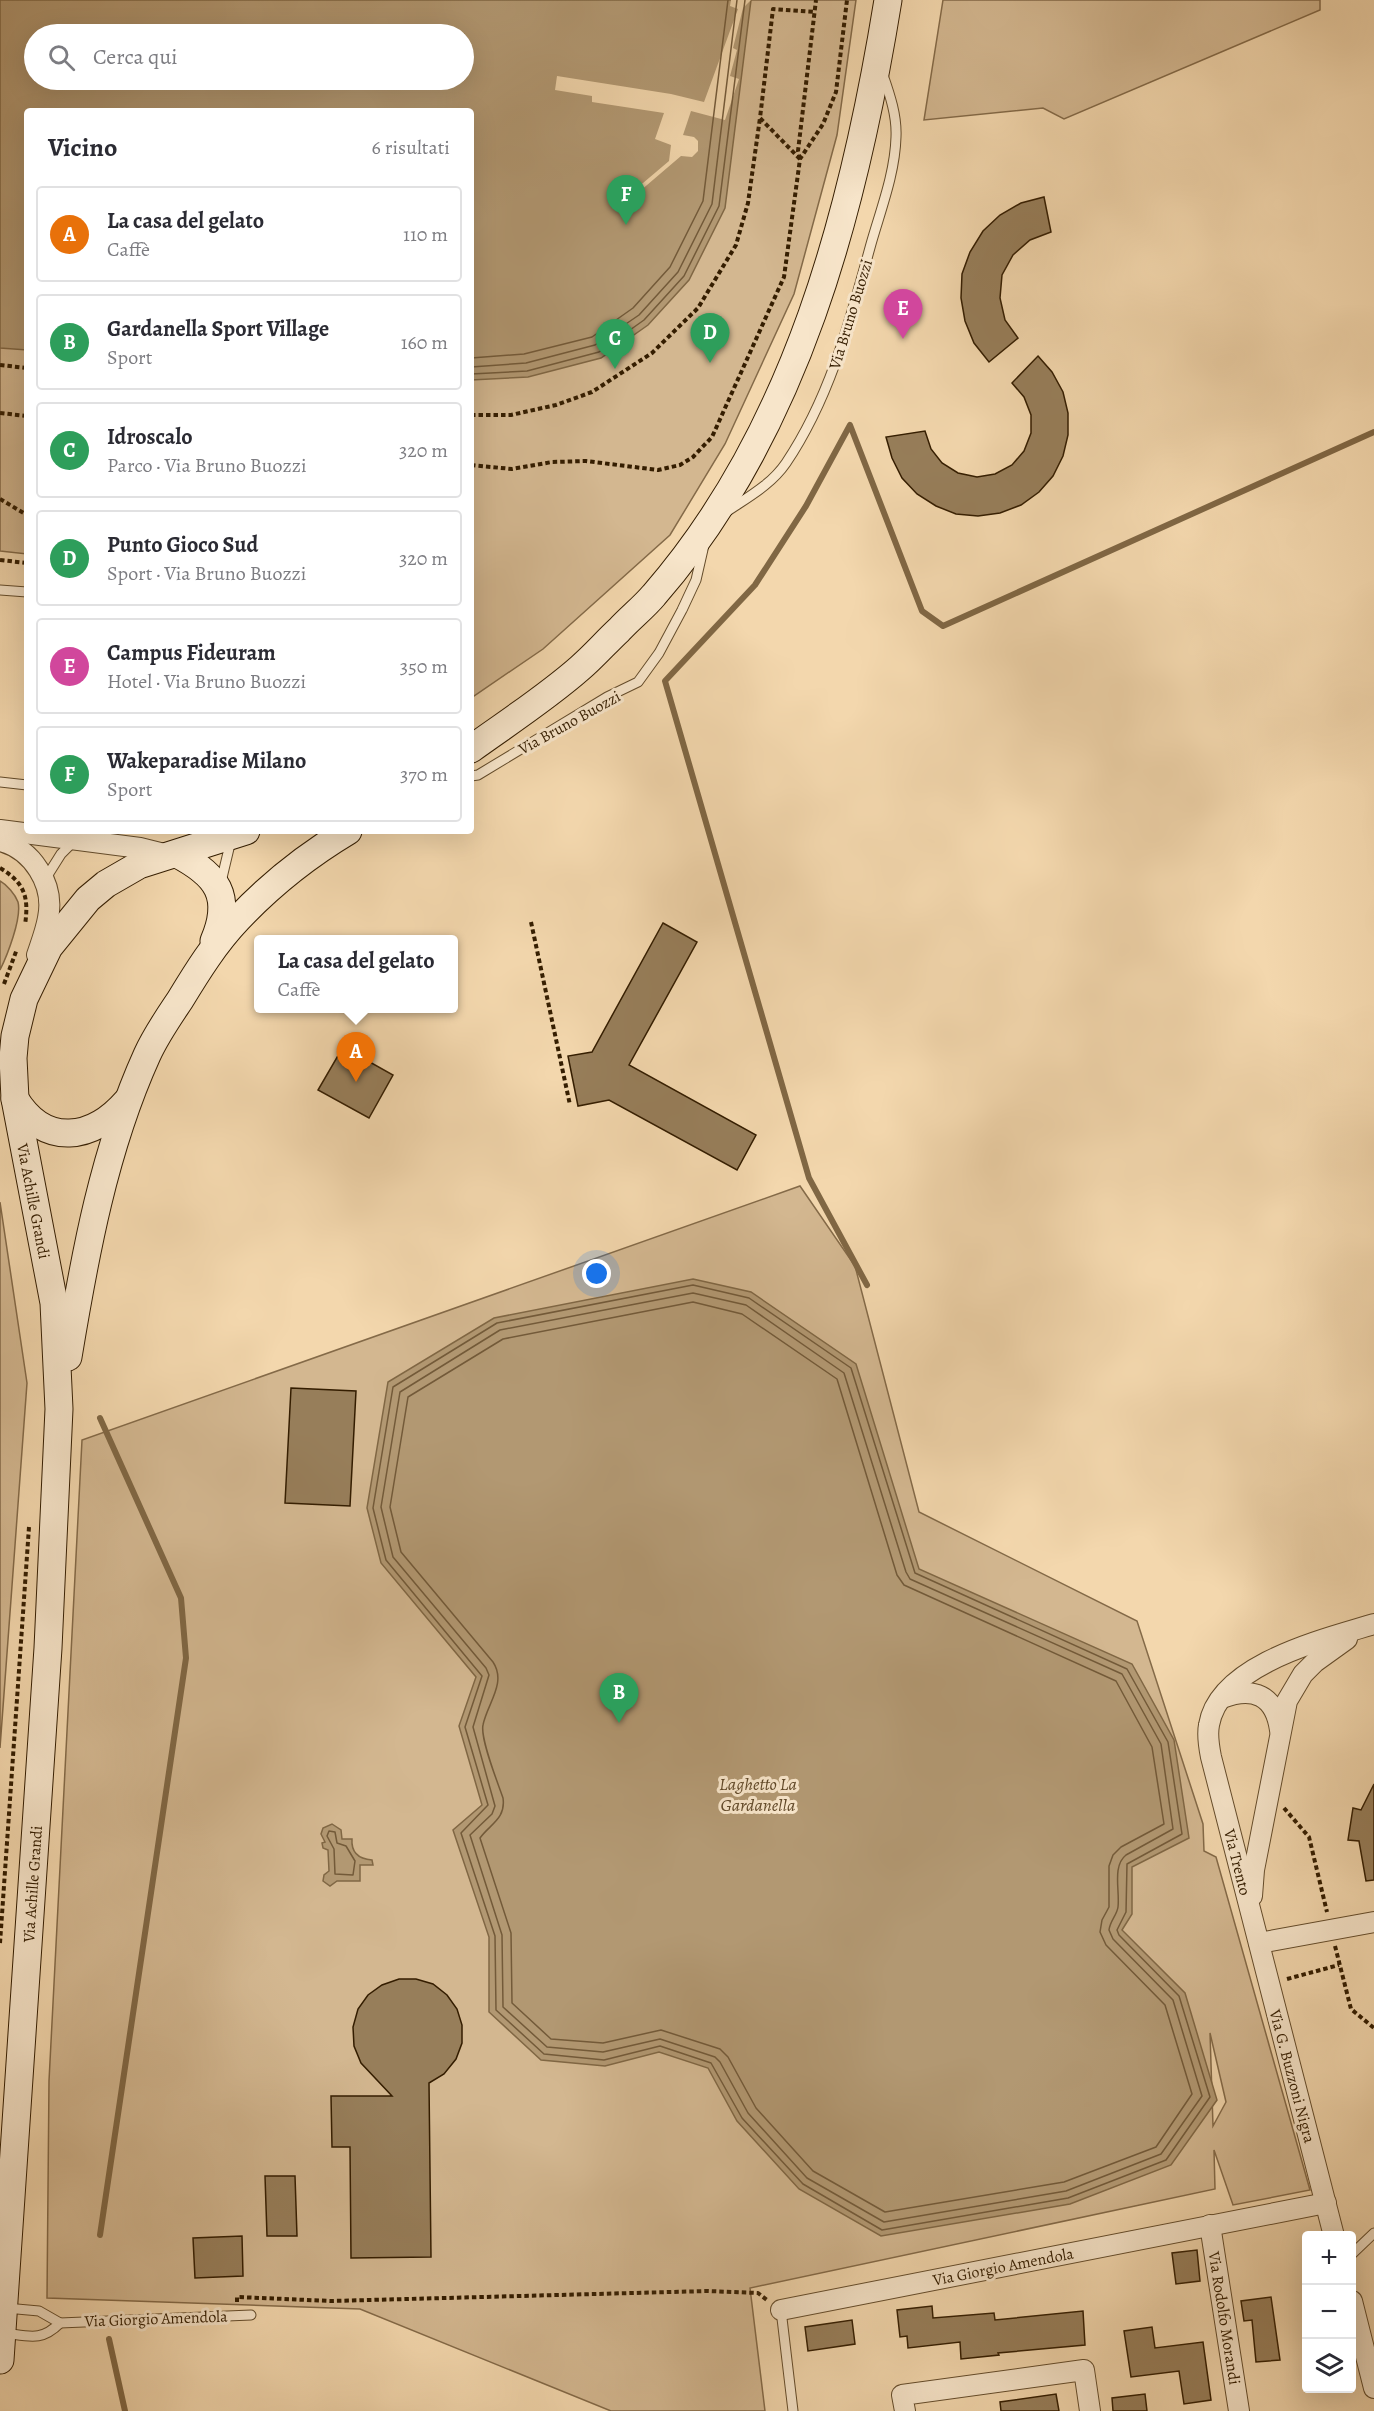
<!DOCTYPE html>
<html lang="it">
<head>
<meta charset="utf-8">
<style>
	body { margin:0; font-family:Alegreya,serif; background:#f2f2f3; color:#2b2b33 }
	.controls { position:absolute; right:18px; bottom:18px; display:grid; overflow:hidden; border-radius:6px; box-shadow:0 6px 24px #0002 }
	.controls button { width:54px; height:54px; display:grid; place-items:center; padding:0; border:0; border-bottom:2px solid #e1e1e2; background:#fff; color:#2b2b33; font:30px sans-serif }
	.you { position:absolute; left:597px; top:1274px; width:21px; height:21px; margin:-15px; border:4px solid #fff; border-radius:50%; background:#1a73e8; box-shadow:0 0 0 9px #1a73e833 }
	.badge { display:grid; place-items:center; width:39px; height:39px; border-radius:50%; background:#8f2418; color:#fff; font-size:20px; font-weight:700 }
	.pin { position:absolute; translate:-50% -50px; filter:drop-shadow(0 2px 3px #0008) }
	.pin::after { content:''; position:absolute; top:32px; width:21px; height:18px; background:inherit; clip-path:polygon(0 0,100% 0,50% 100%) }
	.popup { position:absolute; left:254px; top:935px; width:204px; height:78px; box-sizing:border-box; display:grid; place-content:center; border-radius:6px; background:#fff; filter:drop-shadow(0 2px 4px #0005); font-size:20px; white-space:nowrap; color:#7c7c81 }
	.popup b { font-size:22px; color:#2b2b33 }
	.popup::after { content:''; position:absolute; left:50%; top:100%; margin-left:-12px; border:12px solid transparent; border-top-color:#fff }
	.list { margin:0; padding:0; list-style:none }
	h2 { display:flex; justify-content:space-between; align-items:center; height:78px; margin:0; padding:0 24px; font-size:26px }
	h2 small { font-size:20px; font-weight:400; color:#7c7c81 }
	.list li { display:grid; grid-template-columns:39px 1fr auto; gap:18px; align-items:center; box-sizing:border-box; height:96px; margin:0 12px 12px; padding:0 12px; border:2px solid #e1e1e2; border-radius:6px }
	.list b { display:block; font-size:22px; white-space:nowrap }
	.list p { margin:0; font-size:20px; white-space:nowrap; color:#7c7c81 }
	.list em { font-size:20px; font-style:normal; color:#7c7c81 }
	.icon { flex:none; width:33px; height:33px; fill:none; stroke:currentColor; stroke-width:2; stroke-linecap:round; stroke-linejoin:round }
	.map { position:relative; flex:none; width:1374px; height:2411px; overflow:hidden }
	.search { position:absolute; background:#fff; box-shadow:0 6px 24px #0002; left:24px; top:24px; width:450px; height:66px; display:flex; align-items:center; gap:15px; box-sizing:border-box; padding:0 21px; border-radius:33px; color:#7c7c81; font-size:22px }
	.panel { position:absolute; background:#fff; box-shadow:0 6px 24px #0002; left:24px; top:108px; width:450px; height:726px; border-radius:6px }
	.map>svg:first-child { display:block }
</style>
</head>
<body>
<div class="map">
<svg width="1374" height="2411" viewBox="0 0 1374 2411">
	<rect width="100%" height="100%" fill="#f3d7ad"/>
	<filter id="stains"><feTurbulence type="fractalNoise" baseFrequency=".00333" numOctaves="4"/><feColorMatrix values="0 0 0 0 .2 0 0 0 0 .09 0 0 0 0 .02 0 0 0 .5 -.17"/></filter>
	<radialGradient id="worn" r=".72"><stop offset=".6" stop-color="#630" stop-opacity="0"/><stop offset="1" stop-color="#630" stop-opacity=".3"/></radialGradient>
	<g fill="#d3b790" stroke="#846a48" stroke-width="1.5" fill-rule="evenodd">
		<path d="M0 0H856L837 135 794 294 725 444 670 535 543 649 471 698V111H27V554L0 551ZM34 34H464V80H34Z"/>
		<path d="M943 0H1320V10L1064 119 1043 108 924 120Z"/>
		<path d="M0 881C7 885 15 894 18 902 22 918 7 956 0 970Z"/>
		<path d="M800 1186 855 1266 919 1512 1137 1621 1203 1824 1204 1851 1216 1857 1310 2190 1233 2205 1214 2150 1215 2189 750 2288 765 2411H611L360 2309 47 2298 49 2081 82 1440ZM1210 2033 1226 2102 1213 2126Z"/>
		<path d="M0 1202 27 1383 0 1748Z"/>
	</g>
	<g fill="#b29872" stroke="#806744" stroke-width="1.5" fill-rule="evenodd">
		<path d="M0 0H751L725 208 689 280 648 325 601 358 528 377 471 380V111H27V350L0 348ZM34 34H464V80H34Z"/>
		<path d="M693 1279 751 1292 856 1364 919 1569 1132 1664 1174 1740 1189 1838 1132 1867V1914L1122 1930 1185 1993 1217 2100 1171 2165 1070 2204 881 2236 799 2189 737 2121 708 2068 659 2052 605 2066 541 2060 489 2012V1937L453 1830 482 1805 459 1726 476 1677 381 1563 367 1508 388 1382 494 1318Z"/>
		<path d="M332 1824 341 1830 342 1839H352C351 1853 359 1859 372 1860L373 1865H360V1881H337L330 1886 323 1881 324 1875 329 1871 328 1850 323 1848 322 1843 325 1842 321 1834 323 1828Z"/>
	</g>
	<path fill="#f3d7ad" d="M731 0H751L743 8 733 48 737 50 730 76 739 79 725 120 691 111 683 135 694 137 698 141V151L692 157 681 156 633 197 630 194 669 161 671 145 655 139 664 113 592 102V96L555 90 557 76 671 94 704 102 738 9 730 6Z"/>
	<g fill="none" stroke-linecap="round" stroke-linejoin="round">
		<g stroke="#735a39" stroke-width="1.5">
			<path d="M471 358 524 354 592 337 633 308 670 267 703 201 728 0"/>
			<path d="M471 367 526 363 595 345 639 315 678 272 712 204 737 0"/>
			<path d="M471 374 527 371 599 352 644 320 684 276 719 206 745 0"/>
			<path d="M693 1285 749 1298 851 1368 915 1573 1127 1669 1168 1742 1182 1834 1127 1864 1126 1912 1117 1930 1119 1935 1179 1996 1210 2097 1166 2160 1068 2198 882 2230 803 2184 742 2118 711 2063 660 2046 604 2060 544 2054 496 2010 495 1936 461 1833 488 1805 465 1727 482 1676 386 1560 373 1508 393 1387 497 1323Z"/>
			<path d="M693 1293 746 1305 844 1373 906 1572 910 1579 1122 1674 1161 1744 1173 1829 1126 1855C1112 1866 1120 1891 1118 1907 1117 1915 1110 1921 1109 1930L1113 1939 1173 2000 1202 2096 1161 2154 1066 2191 884 2222 807 2178 748 2113 720 2062 715 2057 660 2039 603 2052 547 2047 503 2007 502 1935 470 1835 492 1814 495 1806 473 1727 489 1675 486 1668 393 1557 381 1507 400 1392 500 1330Z"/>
			<path d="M693 1302 742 1314 837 1379 897 1575 904 1585 1116 1681 1152 1747 1164 1824 1121 1847 1113 1855 1109 1866V1907L1102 1920 1100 1932 1106 1945 1165 2005 1192 2094 1156 2147 1064 2182 885 2212 813 2171 756 2108 728 2057 720 2049 661 2030 603 2043 551 2039 512 2003 511 1933 480 1838C490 1824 506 1819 503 1798 498 1783 480 1739 483 1725 487 1704 507 1683 493 1662L401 1552 390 1507 408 1397 503 1339Z"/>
			<path d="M329 1831 335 1832 337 1843 346 1846 355 1861 353 1875 335 1874 334 1849 327 1836Z"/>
		</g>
		<g stroke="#806744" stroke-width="6">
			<path d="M867 1285 809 1178 665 681 755 585 806 506 850 425 922 611 943 626 1374 432"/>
			<path d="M100 1418 181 1598 186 1658 100 2235"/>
			<path d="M109 2339 125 2411"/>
		</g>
	</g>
	<g fill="#977e5a" stroke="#341d00" stroke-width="1.5">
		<path d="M1044 197 1051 232 1030 240 1013 255 1002 275 1000 298 1005 320 1018 338 989 362 974 343 965 321 961 298 962 274 970 252 983 231 1000 215 1021 203Z"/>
		<path d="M1038 356 1052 372 1063 392 1068 413V435L1063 456 1053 476 1039 492 1021 505 1000 513 978 516 956 514 936 506 917 494 902 478 892 458 886 437 925 431 931 449 942 463 958 473 977 477 995 474 1012 465 1024 451 1031 433V415L1024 397 1012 383Z"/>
		<path d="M663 923 697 942 629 1065 756 1135 737 1170 609 1100 578 1106 568 1056 592 1052Z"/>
		<path d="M343 1047 393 1075 369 1118 318 1090Z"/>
		<path d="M291 1388 356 1391 350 1506 285 1503Z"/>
		<path d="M1374 1784V1880L1366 1881 1359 1841 1348 1840 1353 1808 1361 1810Z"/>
		<path d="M399 1979H416L433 1984 447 1995 457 2009 462 2025V2043L456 2059 444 2074 429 2083 431 2257 351 2258 350 2147H332L331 2096H392L361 2063 354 2046 353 2027 358 2009 368 1995 382 1985Z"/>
		<path d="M265 2176H295L297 2236H267Z"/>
		<path d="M242 2236 243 2276 195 2278 193 2238Z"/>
		<path d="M1197 2250 1200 2281 1176 2284 1172 2253Z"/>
		<path d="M1271 2297 1280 2360 1256 2362 1252 2320 1244 2321 1241 2301Z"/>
		<path d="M932 2306 933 2318 994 2313 995 2320 1083 2311 1085 2345 998 2353 999 2355 961 2359 960 2342 908 2348 907 2336 900 2337 897 2310Z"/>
		<path d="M852 2320 855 2344 808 2351 805 2327Z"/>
		<path d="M1152 2327 1155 2348 1203 2342 1211 2400 1184 2404 1179 2371 1131 2377 1124 2331Z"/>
		<path d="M1056 2394 1059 2411H1001L1000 2402Z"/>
		<path d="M1145 2394 1147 2411H1113L1112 2398Z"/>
	</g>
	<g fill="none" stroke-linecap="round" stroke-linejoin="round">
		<g stroke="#644c2b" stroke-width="11">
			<g id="lane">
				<path d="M726 512C748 497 771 485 786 463 831 396 850 320 871 244 881 209 895 173 896 137 897 116 890 95 883 75"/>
				<path d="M0 590 27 592"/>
				<path d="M471 776 478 775 607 697 638 682 659 653 682 610 696 580 704 545"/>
				<path d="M0 782 27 785"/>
				<path d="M91 836 108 831"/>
				<path d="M44 881 61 854 75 840"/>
				<path d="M221 882 231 840"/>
				<path d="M1352 2254 1374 2233"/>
				<path d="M781 2310 793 2411"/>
				<path d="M60 2323 251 2315"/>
				<path d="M4 2333C29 2336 41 2342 60 2323L39 2311 6 2308"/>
			</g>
		</g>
		<g stroke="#644c2b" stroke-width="22">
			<g id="street">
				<path d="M0 830 140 848 168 855"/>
				<path d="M0 841C32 849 55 884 48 918 46 930 41 943 37 955"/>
				<path d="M1222 1698C1253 1686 1275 1695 1280 1730"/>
				<path d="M1252 1896 1254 1870 1287 1701 1303 1674 1315 1662 1347 1639"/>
				<path d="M1259 1943 1374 1922"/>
				<path d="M1210 2225 1239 2411"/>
				<path d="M1334 2236 1211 1757C1209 1747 1207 1735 1209 1725 1219 1664 1325 1639 1374 1624"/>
				<path d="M1352 2301 1374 2388"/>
				<path d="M781 2310 1326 2203"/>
				<path d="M905 2411 902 2395 1084 2370 1090 2411"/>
			</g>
		</g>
		<g stroke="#341d00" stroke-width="29">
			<g id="secondary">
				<path d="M471 749C507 723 546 698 580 668 594 656 606 642 619 630 630 618 644 607 654 595 797 431 854 210 888 0"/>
				<path d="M177 854C217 875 233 896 214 941"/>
				<path d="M15 1099C45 1148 93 1140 127 1101"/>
				<path d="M68 1357C85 1254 104 1150 147 1055 156 1035 168 1018 180 1000 197 972 215 943 238 919 270 885 308 855 348 831"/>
				<path d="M0 2360 48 1648 59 1409 54 1303 15 1099 13 1058 15 1036 24 999 49 947 88 899 106 884 139 865 246 831"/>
			</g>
		</g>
		<g stroke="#341d00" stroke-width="4" stroke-dasharray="4.5 3" stroke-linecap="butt">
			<path d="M800 159 760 118 773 9 815 12"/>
			<path d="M800 159 798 151 816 0"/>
			<path d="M0 365 27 368"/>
			<path d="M0 413 27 416"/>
			<path d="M471 415H511L556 405 592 392 652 353 698 308 736 245 748 203 760 118"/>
			<path d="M471 465 512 469 552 462 586 461 658 470 680 465 693 457 712 437 784 277 800 159 823 124 836 92 847 0"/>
			<path d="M0 499 27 515"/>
			<path d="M0 560 27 563"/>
			<path d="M0 868C25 883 29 897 25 925"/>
			<path d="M531 922 570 1105"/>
			<path d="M4 984 17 949"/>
			<path d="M1284 1808 1309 1837 1327 1912"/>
			<path d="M0 1943 29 1527"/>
			<path d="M1335 1946 1351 2009 1374 2028"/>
			<path d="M1287 1979 1339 1965"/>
			<path d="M237 2302V2297L332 2301 708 2291 758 2293 767 2300"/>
		</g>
		<use href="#lane" stroke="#f7e5ca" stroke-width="9"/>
		<use href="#street" stroke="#f7e5ca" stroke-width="20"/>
		<use href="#secondary" stroke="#f7e5ca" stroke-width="27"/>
	</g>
	<g text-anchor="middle" stroke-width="6" stroke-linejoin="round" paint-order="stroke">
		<g font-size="16" fill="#341d00" stroke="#f7e5ca">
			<text transform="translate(850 314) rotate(-73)" y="6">Via Bruno Buozzi</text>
			<text transform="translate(569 722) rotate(-29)" y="6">Via Bruno Buozzi</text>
			<text transform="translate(34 1201) rotate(79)" y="6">Via Achille Grandi</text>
			<text transform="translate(1238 1862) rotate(76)" y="6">Via Trento</text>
			<text transform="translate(32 1884) rotate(-86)" y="6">Via Achille Grandi</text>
			<text transform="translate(1293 2076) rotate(75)" y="6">Via G. Buzzoni Nigra</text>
			<text transform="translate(1003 2266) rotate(-11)" y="6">Via Giorgio Amendola</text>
			<text transform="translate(156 2318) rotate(-2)" y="6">Via Giorgio Amendola</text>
			<text transform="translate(1225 2318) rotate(81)" y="6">Via Rodolfo Morandi</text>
		</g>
		<g font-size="18" font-style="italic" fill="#604828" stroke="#f7e5ca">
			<text x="758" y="1790">Laghetto La<tspan x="758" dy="21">Gardanella</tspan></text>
		</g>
	</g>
	<rect width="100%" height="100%" filter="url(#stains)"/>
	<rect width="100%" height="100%" fill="url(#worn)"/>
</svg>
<div class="controls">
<button>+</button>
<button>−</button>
<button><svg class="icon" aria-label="layers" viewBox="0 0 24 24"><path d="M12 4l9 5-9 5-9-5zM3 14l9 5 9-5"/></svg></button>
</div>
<div class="you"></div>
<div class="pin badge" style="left:356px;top:1082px;background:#e8710a">A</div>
<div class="popup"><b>La casa del gelato</b>Caffè</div>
<div class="pin badge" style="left:619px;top:1723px;background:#2e9e5b">B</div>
<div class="pin badge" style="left:615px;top:369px;background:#2e9e5b">C</div>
<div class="pin badge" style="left:710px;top:363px;background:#2e9e5b">D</div>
<div class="pin badge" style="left:903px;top:339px;background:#d1479c">E</div>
<div class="pin badge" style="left:626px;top:225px;background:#2e9e5b">F</div>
<div class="search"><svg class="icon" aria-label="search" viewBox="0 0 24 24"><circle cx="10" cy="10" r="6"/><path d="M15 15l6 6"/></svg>Cerca qui</div>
<section class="panel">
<h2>Vicino<small>6 risultati</small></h2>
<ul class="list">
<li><span class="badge" style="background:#e8710a">A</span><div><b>La casa del gelato</b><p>Caffè</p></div><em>110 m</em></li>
<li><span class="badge" style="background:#2e9e5b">B</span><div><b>Gardanella Sport Village</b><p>Sport</p></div><em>160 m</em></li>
<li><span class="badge" style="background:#2e9e5b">C</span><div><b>Idroscalo</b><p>Parco · Via Bruno Buozzi</p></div><em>320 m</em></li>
<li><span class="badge" style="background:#2e9e5b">D</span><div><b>Punto Gioco Sud</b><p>Sport · Via Bruno Buozzi</p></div><em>320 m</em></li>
<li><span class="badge" style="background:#d1479c">E</span><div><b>Campus Fideuram</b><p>Hotel · Via Bruno Buozzi</p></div><em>350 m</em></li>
<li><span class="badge" style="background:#2e9e5b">F</span><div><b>Wakeparadise Milano</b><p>Sport</p></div><em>370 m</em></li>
</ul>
</section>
</div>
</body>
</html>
